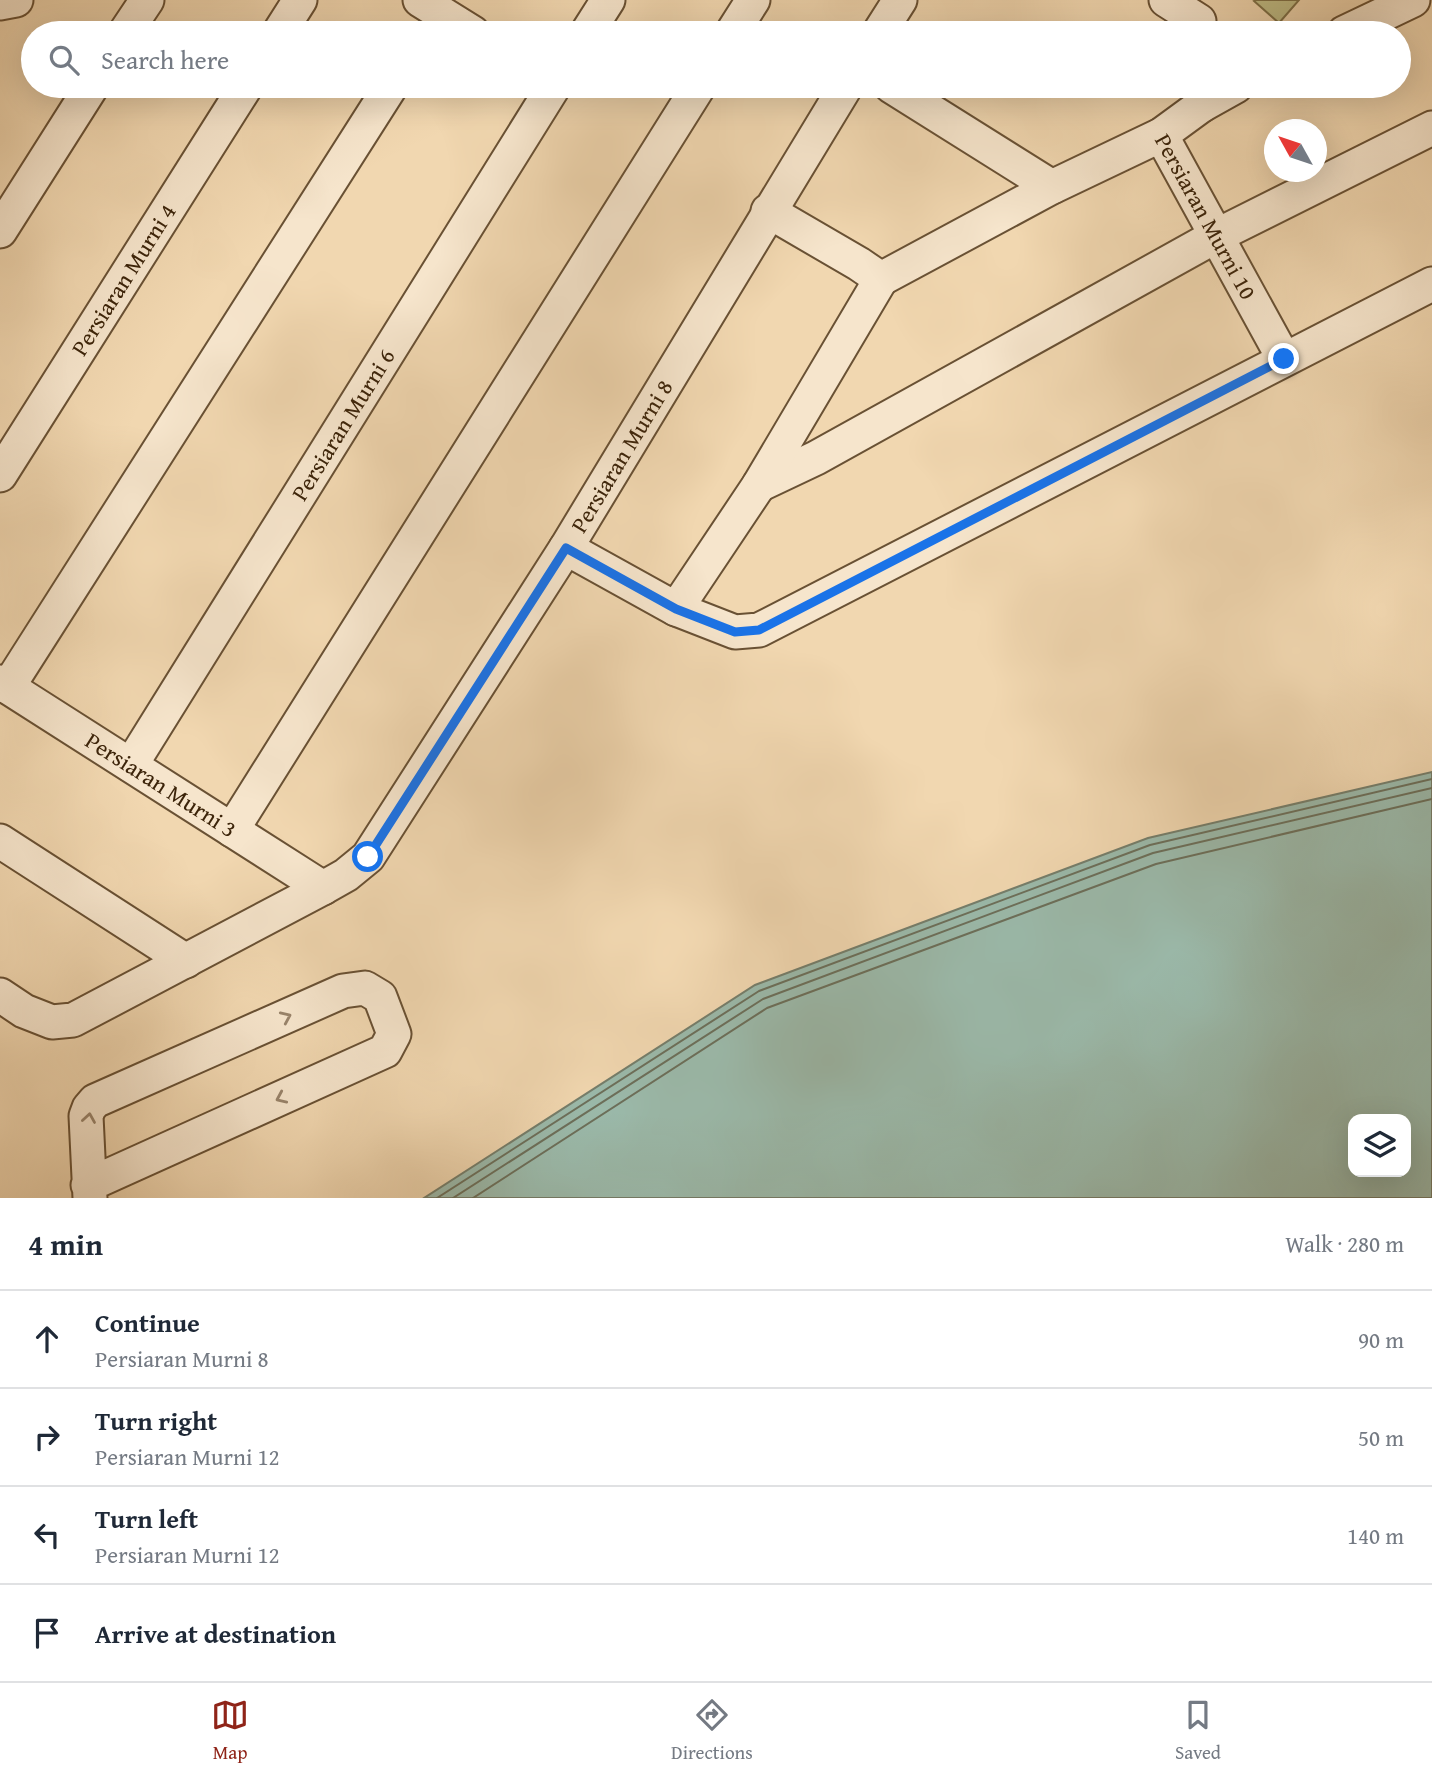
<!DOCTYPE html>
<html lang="en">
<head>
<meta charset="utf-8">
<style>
	body { margin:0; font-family:"Gentium Book Plus",serif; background:#f6f6f7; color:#1f2937 }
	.controls { position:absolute; right:21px; bottom:21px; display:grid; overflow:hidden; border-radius:14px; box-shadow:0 7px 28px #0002 }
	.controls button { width:63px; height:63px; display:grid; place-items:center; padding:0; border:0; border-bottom:2px solid #e0e1e3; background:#fff; color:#1f2937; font:35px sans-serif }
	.compass { position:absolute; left:1264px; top:119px; width:63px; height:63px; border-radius:50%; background:#fff; box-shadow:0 7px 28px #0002; rotate:310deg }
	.stop { position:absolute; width:21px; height:21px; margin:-16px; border:5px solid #1a73e8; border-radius:50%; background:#fff }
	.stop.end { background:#1a73e8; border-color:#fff; box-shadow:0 2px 7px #0008 }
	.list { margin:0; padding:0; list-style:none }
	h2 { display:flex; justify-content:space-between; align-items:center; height:91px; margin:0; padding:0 28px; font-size:30px }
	h2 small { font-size:23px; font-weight:400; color:#747a83 }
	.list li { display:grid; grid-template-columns:46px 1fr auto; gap:21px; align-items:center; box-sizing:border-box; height:98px; padding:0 28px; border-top:2px solid #e0e1e3 }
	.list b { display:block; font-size:26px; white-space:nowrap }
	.list p { margin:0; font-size:23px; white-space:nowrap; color:#747a83 }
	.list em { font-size:23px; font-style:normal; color:#747a83 }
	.icon { flex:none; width:38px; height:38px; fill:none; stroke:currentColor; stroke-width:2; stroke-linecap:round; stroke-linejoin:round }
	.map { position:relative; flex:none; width:1432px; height:1198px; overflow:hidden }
	.search { position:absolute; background:#fff; box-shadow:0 7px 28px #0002; left:21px; right:21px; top:21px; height:77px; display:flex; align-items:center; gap:18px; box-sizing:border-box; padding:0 24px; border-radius:38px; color:#747a83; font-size:26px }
	.sheet { height:483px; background:#fff }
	nav { display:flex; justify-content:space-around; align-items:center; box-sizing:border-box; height:98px; border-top:2px solid #e0e1e3; background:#fff; font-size:19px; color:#747a83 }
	nav a { display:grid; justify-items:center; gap:4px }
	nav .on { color:#8f2418 }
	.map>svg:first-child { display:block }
</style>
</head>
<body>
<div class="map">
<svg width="1432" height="1198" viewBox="0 0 1432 1198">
	<rect width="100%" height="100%" fill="#f1d7b0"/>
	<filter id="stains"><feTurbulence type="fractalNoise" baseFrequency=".00286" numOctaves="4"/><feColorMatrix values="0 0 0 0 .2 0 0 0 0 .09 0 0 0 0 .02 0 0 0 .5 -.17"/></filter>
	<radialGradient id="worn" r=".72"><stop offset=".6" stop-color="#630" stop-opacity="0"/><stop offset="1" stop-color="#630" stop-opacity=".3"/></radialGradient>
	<path fill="#bfbd87" stroke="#7e7048" stroke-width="2" d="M1256 0H1299L1279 23 1254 1Z"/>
	<path fill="#9bbaab" stroke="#757e6b" stroke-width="2" fill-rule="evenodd" d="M1432 772V1198H424L755 985 1148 838ZM1353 1119H1406V1172H1353Z"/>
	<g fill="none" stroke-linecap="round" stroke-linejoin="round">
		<g stroke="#6c6f5a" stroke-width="2">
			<path d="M437 1198 759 991 1150 845 1432 779"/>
			<path d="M453 1198 763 999 1153 853 1432 788"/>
			<path d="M473 1198 767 1008 1156 864 1432 799"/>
		</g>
		<g stroke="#695134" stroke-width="37">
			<g id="minor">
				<path d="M420 0 473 33"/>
				<path d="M1166 0 1199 21"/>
				<path d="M0 3 16 0"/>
				<path d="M125 33 147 0"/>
				<path d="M279 33 300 0"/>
				<path d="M587 33 608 0"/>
				<path d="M732 33 753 0"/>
				<path d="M879 33 900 0"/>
				<path d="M1344 33 1413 0"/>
				<path d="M891 86 1052 187"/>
				<path d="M1202 105 1236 86"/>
				<path id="s1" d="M1161 135 1284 359"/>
				<path d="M768 211 859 264 881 279 1052 187 1161 135 1202 105 1200 86"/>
				<path d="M0 231 92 86"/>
				<path id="s2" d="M0 475 246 86"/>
				<path d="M759 485 816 458 1216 236 1432 128"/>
				<path d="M566 548 676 609 735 632 759 630 1432 284"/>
				<path d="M676 609 759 485 881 279"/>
				<path id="s3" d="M0 682 323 888"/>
				<path d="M8 687 391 86"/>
				<path id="s4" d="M131 765 554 86"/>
				<path d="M232 830 699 86"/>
				<path d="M0 841 186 961"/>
				<path id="s5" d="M0 995 24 1011 52 1022 73 1020 323 888 346 875 368 857 566 548 846 86"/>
				<path d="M88 1185 385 1051 394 1034 380 997 365 988 343 991 95 1101 89 1108 86 1116 90 1198"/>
			</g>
		</g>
		<use href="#minor" stroke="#f6e5cc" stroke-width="33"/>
	</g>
	<defs><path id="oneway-chevron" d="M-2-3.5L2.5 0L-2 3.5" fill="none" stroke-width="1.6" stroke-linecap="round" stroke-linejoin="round" transform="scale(1.75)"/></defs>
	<g stroke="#99846b">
		<use href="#oneway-chevron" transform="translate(286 1017) rotate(-24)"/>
		<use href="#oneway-chevron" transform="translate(281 1098) rotate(156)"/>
		<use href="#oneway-chevron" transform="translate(89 1118) rotate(-81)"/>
	</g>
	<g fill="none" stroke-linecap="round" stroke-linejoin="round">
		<path stroke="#1a73e8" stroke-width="9" d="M368 857 566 548 676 609 735 632 759 630 1284 359"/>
	</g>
	<g text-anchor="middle" stroke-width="5" stroke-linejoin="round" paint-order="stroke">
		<g font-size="23" fill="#3c240a" stroke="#f6e5cc">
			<text dy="8" stroke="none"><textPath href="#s1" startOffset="93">Persiaran Murni 10</textPath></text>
			<text dy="8" stroke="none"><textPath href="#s2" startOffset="231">Persiaran Murni 4</textPath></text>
			<text dy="8" stroke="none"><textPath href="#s4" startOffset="401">Persiaran Murni 6</textPath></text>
			<text dy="8" stroke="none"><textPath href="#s5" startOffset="892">Persiaran Murni 8</textPath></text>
			<text dy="8" stroke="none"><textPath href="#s3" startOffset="191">Persiaran Murni 3</textPath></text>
		</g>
	</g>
	<rect width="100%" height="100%" filter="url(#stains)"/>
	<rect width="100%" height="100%" fill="url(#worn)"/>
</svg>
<div class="controls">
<button><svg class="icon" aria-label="layers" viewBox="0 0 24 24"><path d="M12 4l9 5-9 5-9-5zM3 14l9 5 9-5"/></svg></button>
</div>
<svg class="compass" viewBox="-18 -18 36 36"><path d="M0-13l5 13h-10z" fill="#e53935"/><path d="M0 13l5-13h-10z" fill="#747a83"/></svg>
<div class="stop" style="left:368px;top:857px"></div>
<div class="stop end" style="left:1284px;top:359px"></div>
<div class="search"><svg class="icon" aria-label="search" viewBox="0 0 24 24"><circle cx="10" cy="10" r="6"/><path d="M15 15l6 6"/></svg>Search here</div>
</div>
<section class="sheet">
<h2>4 min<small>Walk · 280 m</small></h2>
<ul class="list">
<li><svg class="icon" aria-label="ahead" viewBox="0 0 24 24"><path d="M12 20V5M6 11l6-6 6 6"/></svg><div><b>Continue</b><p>Persiaran Murni 8</p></div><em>90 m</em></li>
<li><svg class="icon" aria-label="right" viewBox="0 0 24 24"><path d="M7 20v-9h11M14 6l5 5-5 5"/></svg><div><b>Turn right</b><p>Persiaran Murni 12</p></div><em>50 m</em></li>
<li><svg class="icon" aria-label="left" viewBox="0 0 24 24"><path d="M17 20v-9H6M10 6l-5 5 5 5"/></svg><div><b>Turn left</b><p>Persiaran Murni 12</p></div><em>140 m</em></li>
<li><svg class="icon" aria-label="arrive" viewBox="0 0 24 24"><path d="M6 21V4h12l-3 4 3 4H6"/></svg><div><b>Arrive at destination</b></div></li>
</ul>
</section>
<nav>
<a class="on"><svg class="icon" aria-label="map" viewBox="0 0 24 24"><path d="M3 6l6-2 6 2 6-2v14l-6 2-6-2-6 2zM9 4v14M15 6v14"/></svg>Map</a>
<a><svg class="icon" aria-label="directions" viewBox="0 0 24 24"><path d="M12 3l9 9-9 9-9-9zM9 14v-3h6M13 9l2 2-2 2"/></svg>Directions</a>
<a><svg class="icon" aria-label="saved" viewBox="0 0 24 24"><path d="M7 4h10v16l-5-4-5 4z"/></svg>Saved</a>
</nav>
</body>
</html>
